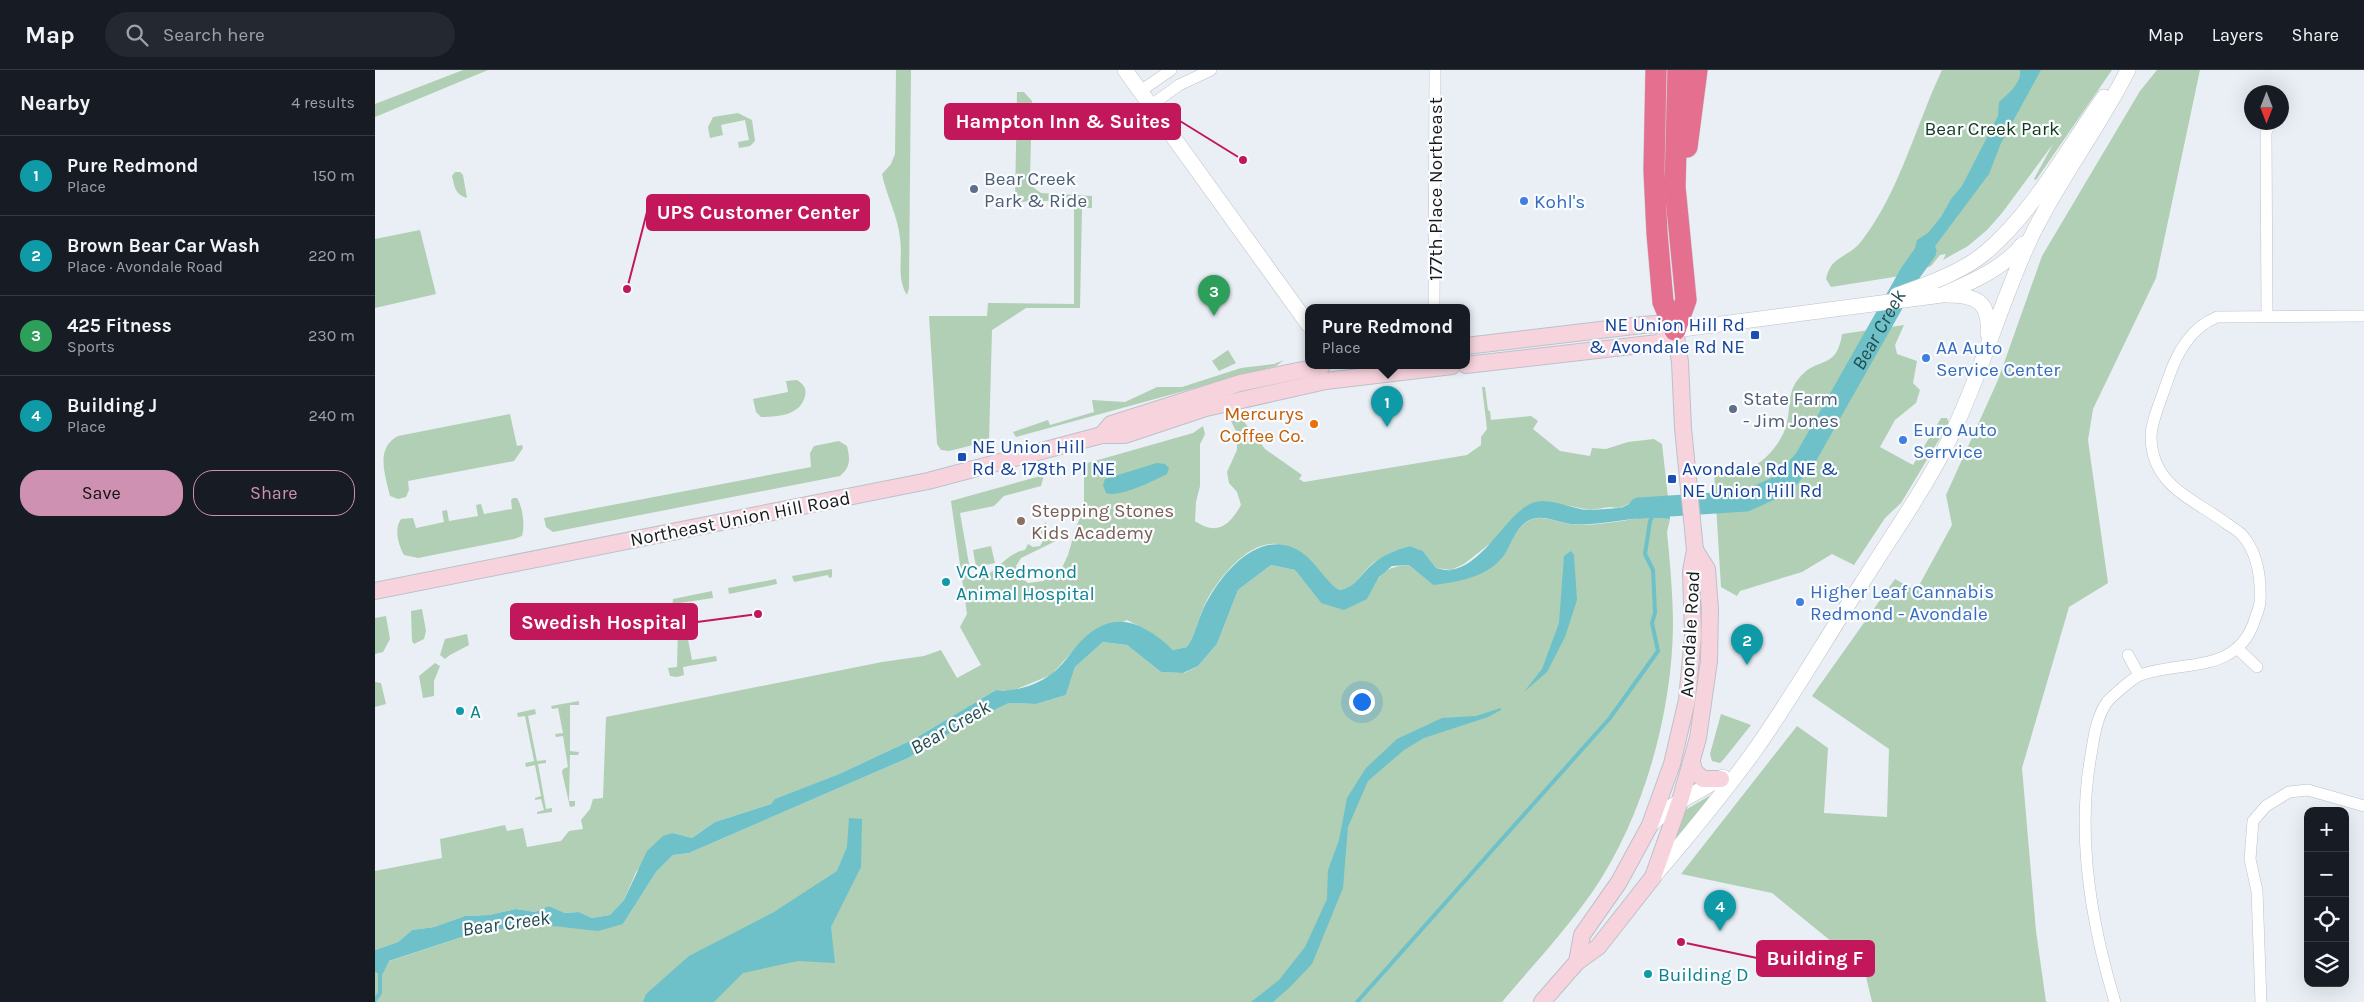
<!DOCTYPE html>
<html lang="en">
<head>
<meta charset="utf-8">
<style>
	body { margin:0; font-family:Karla,sans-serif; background:#242831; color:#f1f3f6 }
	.controls { position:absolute; right:15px; bottom:15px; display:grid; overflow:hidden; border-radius:10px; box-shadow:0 5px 20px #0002 }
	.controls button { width:45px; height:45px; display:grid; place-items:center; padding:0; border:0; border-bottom:1px solid #363941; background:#171b24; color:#f1f3f6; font:25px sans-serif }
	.compass { position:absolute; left:1869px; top:15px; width:45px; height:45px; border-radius:50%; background:#171b24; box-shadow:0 5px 20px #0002; rotate:180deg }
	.you { position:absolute; left:986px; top:631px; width:18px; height:18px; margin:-12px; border:4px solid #fff; border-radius:50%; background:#1a73e8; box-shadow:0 0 0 8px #1a73e833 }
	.badge { display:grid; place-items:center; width:32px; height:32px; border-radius:50%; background:#cf91b1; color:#fff; font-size:16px; font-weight:700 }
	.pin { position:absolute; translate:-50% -41px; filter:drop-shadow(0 1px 2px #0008) }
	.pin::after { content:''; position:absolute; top:26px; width:18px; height:15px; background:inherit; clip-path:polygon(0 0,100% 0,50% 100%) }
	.popup { position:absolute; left:930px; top:234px; width:165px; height:65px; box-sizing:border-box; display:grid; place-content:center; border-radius:10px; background:#171b24; filter:drop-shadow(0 1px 4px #0005); font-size:16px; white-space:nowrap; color:#9ea1a6 }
	.popup b { font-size:19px; color:#f1f3f6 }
	.popup::after { content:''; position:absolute; left:50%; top:100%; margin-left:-10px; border:10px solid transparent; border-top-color:#171b24 }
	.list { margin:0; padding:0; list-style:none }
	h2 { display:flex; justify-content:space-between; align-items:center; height:65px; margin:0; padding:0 20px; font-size:21px }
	h2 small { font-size:16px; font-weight:400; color:#9ea1a6 }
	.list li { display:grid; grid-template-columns:32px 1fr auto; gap:15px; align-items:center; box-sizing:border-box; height:80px; padding:0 20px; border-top:1px solid #363941 }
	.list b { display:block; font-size:19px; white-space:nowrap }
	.list p { margin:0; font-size:16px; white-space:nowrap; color:#9ea1a6 }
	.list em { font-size:16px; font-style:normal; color:#9ea1a6 }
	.actions { display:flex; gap:10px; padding:15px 20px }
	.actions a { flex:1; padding:11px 0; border:1px solid #cf91b1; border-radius:20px; text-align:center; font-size:18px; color:#cf91b1 }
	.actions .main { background:#cf91b1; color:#111 }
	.icon { flex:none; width:28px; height:28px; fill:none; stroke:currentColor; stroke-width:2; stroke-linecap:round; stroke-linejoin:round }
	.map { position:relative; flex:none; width:1989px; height:932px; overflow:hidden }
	header { display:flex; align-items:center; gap:30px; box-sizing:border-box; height:70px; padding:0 25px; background:#171b24; border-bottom:1px solid #363941 }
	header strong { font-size:24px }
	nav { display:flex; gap:28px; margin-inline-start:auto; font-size:18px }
	.search { width:350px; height:45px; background:#242831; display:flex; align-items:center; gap:12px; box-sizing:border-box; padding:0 18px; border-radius:28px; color:#9ea1a6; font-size:19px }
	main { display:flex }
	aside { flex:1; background:#171b24 }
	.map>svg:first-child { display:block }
</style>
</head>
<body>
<header>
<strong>Map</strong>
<div class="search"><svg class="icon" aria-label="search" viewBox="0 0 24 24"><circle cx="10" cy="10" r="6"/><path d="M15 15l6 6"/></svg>Search here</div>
<nav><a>Map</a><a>Layers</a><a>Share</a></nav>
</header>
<main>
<aside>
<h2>Nearby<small>4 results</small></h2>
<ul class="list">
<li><span class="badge" style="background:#0f9aa8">1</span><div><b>Pure Redmond</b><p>Place</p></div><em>150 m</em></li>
<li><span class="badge" style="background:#0f9aa8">2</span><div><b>Brown Bear Car Wash</b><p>Place · Avondale Road</p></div><em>220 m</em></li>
<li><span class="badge" style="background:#2e9e5b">3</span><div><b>425 Fitness</b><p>Sports</p></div><em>230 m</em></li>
<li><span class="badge" style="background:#0f9aa8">4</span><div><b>Building J</b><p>Place</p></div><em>240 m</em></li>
</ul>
<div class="actions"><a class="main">Save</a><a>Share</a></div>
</aside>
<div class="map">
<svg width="1989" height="932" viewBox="0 0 1989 932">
	<rect width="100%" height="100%" fill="#eaeff5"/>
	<g fill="#b0cfb5">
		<path d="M88 0H113L0 47V34Z"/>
		<path d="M521 0H536L534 218 532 225C521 208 528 187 525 168 523 146 511 125 507 104L516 94 520 84Z"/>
		<path d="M1567 0H1737L1661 110 1659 109 1678 74 1627 143 1612 160 1593 176 1568 190 1571 184 1565 185 1556 196 1540 203 1552 188 1535 192 1525 206 1456 217 1451 209C1457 183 1473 190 1488 169 1525 120 1541 55 1567 0Z"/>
		<path d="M1782 0H1825L1781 208 1718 339 1713 370 1733 513 1694 537 1647 698 1661 861 1671 932H1497L1489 898 1397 823 1306 804 1422 656 1453 678 1449 743 1512 747 1514 679 1437 626 1520 509 1541 521 1577 455 1571 425 1623 310 1667 186 1765 21Z"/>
		<path d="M642 22H649L657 31 655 108 659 118 666 123 717 126V138H707L705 238H651L617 260 614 371 574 381 566 380 562 374 554 246H612L613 233 699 234V130L640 132Z"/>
		<path d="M363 43 377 50 380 71 375 76 364 78 363 72 374 70 370 50 346 55 348 65 335 68 333 57 338 47Z"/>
		<path d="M80 102H85L88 105 92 128C80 124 80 118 77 106Z"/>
		<path d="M45 160 61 224 0 238V169Z"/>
		<path d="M1529 255 1520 275 1522 284 1542 291 1538 313 1545 320 1541 333 1520 350 1505 377 1538 395 1566 348H1572L1574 353 1526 433 1510 448 1479 495 1457 484 1427 502 1365 521 1362 526 1346 517 1339 402C1350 401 1362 402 1373 398 1390 394 1408 370 1412 353 1416 336 1412 321 1425 307 1443 286 1462 300 1467 264Z"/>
		<path d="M853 280 861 293 844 301 837 291Z"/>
		<path d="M909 290 901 296 641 367 638 362 673 350 675 355 719 342 717 330 750 332 782 317H807L866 298 899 294Z"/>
		<path d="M422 310C428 314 432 318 430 326 426 345 403 347 386 347L381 342 378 329 413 322 411 311Z"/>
		<path d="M1107 317H1110L1113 340 1115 341 1116 350 1156 346 1163 351 1158 359 1185 381 1215 386 1217 378 1231 379 1253 372 1279 369 1287 374 1293 427 1279 430 1269 428 1244 438 1235 437 1215 440 1169 431 1089 494 1076 500 1061 498 1048 481 1035 476C1021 480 1010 485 998 493 986 503 981 518 964 520 945 507 934 485 911 476 879 464 847 504 833 528 824 544 822 562 812 577L798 580 772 560 752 550 708 570 676 605 639 620H621L539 669 464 704 401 729 396 734 340 752 317 768 298 763 261 802 249 830 235 845 217 848 204 842 190 843 174 836 160 842 141 839 114 845 90 846 59 857 37 860 23 872 0 880V801L67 788 65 769 130 755 132 761 148 758 152 777 186 771 194 761 208 759 206 750 215 739 218 729 228 728 231 647 507 592 549 586 566 580 582 608 606 595 585 557 592 544 576 431 669 405 666 416 629 426 619 436 585 443 597 511C619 508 629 483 650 480L653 474 658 477 665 476 669 469 665 460 671 452 672 458 668 461 671 471 684 463 687 468 646 488 641 496 644 506 653 513 668 511 686 500 693 485 701 457 709 439V394L818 363 828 356 830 364 825 374V416L821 432 820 451C842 466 854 456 866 435L862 422 854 413 852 402 862 380V363L856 351 867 349 890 379 927 405 924 409 929 412 1092 385 1106 375V367L1112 359Z"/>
		<path d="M135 344 142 376 147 375 148 378 139 391 33 411 34 420 31 427 23 429 15 426C10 404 0 378 23 366Z"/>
		<path d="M464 371 472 376C475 389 476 397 465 406L178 462 171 457 169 448 436 397 435 383 439 376Z"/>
		<path d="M138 428H142C148 438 150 455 147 466L139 469 43 488 29 485C23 474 19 459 26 449L38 448 41 458 69 452 67 441 72 440 74 451 103 446 101 435 106 434 109 444 137 439 136 430Z"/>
		<path d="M1277 446 1295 449 1292 462C1295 493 1298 525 1298 556 1297 644 1268 748 1218 821 1191 860 1158 895 1127 932H0V896L93 865 144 856 248 854 281 802 298 785 314 783 533 688 590 654 634 633 661 634 691 625 700 597 728 572 752 575 786 602 809 603 823 596 842 574 863 520 896 495 920 500 946 533 992 529C1005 506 1005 497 1034 495L1058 515 1129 485C1135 474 1140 461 1150 453 1164 442 1180 452 1195 454 1222 457 1250 450 1277 446Z"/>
		<path d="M616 476 620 493 601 497 598 480Z"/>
		<path d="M457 499V507L454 508 453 505 419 512 417 506Z"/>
		<path d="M401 509 402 514 354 524 353 518Z"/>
		<path d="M337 521 338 528 305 533V538L297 539 298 529Z"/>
		<path d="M47 539 51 561 49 569 39 574 37 571 36 541Z"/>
		<path d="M305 542 307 550 309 549 317 590 341 586 342 591 308 597 309 605 302 607 295 606 293 598 302 597 303 559 294 558 295 544Z"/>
		<path d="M11 546 15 569 8 582 0 584V548Z"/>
		<path d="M92 564 94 575 75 585 70 589 65 585 70 569Z"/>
		<path d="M60 593 65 596 59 611V626L48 628 44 606Z"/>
		<path d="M0 612 6 613 11 634 0 637Z"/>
		<path d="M204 631V635H195V681L204 682 203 685H195L194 731H200V736L195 737 187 702 188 699 193 697 188 666 181 667 180 664 188 663 183 638 177 639 176 636Z"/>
		<path d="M160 639 161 644 153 646 162 691 171 690V693L163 694 171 739 177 738V742L162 744V742L169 740 166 729 160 730V728L166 726 160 695 151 697 150 693 159 691 150 646 143 647 142 643Z"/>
		<path d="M1346 644 1376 655 1349 689 1345 693 1337 691 1335 684Z"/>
		<path d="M1334 726 1337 728 1297 777 1307 742Z"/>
	</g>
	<g fill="#6ec1c8">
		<path d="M1645 0H1666L1626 73 1614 104 1540 203 1525 206 1539 183 1542 170 1553 163 1566 147 1576 129 1587 116 1623 46 1624 32C1633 24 1647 13 1645 0Z"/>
		<path d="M782 393 790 394 794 398 792 404C778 411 744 428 731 423L728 415 730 409Z"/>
		<path d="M1293 427 1295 449C1262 444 1229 457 1196 454 1181 452 1165 442 1151 452 1140 460 1136 474 1130 484 1114 507 1083 512 1058 515L1034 495 1017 496 1004 507 992 529 969 540 946 533 920 500 896 495 863 520 842 574 823 596 808 603 786 602 752 575 728 572 700 597 691 625 661 634 634 633 590 654 533 688 314 783 298 785 281 802 248 854 223 861 178 856H144L93 865 14 891 7 905 0 902V880L23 872 37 860 59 857 90 846 114 845 141 839 160 842 174 836 190 843 204 842 217 848 235 845 249 830 272 781 288 766 298 763 317 768 340 752 396 734 400 729 464 704 539 669 621 620C639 622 660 616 675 605 687 597 696 582 706 571 739 538 768 552 798 580L812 577C822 562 824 543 834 528 851 498 888 457 926 482 941 492 949 510 964 520 981 518 986 503 999 493 1010 484 1021 480 1035 476L1048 481 1061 498C1066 499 1072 501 1076 500 1110 494 1129 447 1155 434 1174 425 1195 440 1215 440 1219 440 1242 438 1245 438 1253 436 1262 428 1270 428 1278 428 1284 429 1293 427Z"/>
		<path d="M1196 481 1199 485 1202 530 1190 567 1172 602 1149 622 1167 599 1184 553 1189 486Z"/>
		<path d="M1126 638V640L1113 647 1049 668 1029 680 993 711 973 757 968 818 937 894 914 918 898 932H876L904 910 930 877 952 829 953 800 964 770 972 728 991 698 1022 669 1067 648 1101 646Z"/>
		<path d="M474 748 487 749 486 797 456 857 460 893 423 891 368 903 339 932H268L271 924 314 886 399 842 462 801 472 777Z"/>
	</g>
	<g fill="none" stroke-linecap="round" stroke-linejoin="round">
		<g stroke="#6ec1c8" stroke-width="4">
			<path d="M0 930 5 923V902"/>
			<path d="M982 932 1235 648 1283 581 1277 553 1280 543 1278 500 1270 484 1275 451 1279 443"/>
		</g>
		<path stroke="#6ec1c8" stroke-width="21" id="s1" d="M1264 438 1371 431 1408 414 1430 389 1536 202 1551 181"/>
		<g stroke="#bdc1c8" stroke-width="12">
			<g id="minor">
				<path d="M764 22 796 0"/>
				<path d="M775 36 804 15 836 0"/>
				<path d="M1059 238 1060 0"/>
				<path d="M1892 245 1891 63 1895 52"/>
				<path d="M1863 579 1882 597"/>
				<path d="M1753 585 1764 605"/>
				<path d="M1740 932C1716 853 1701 767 1716 685 1719 667 1721 648 1732 632 1737 626 1758 608 1765 605 1808 590 1861 604 1879 552 1881 545 1885 538 1885 531 1886 509 1883 484 1868 466 1864 461 1856 457 1851 453 1817 428 1777 416 1776 367 1776 351 1788 325 1793 309 1802 283 1815 258 1842 247L1989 246"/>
				<path d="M1886 932 1882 821 1875 789 1878 751 1891 736 1914 722 1933 720 1989 736"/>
			</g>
		</g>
		<g stroke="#bdc1c8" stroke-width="16">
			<g id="tertiary">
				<path d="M750 0 933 254"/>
				<path d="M1522 225C1552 214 1586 203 1611 182 1660 140 1692 79 1729 27"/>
				<path d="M1571 225C1601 225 1615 231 1613 264"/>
				<path d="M1300 260 1567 225C1596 212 1628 199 1648 174"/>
				<path d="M1275 755 1297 736 1348 707"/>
				<path d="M1280 805C1315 764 1349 723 1380 680 1418 626 1451 568 1487 513 1517 465 1550 419 1575 368 1608 301 1626 229 1658 163 1686 106 1725 56 1753 0"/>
			</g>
		</g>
		<g stroke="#bdc1c8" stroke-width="18">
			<g id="secondary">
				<path d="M1091 276 1267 255 1282 254 1300 260"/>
				<path d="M1091 295 1283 273 1300 260"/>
				<path d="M727 365 736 354 865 313 947 296"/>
				<path d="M0 521 553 411 727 365H750L831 338 951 311 1077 296"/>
				<path d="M1317 693 1320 702 1328 709H1346"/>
				<path d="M1202 892 1207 865 1244 812 1275 755 1297 694 1312 630 1318 566 1316 501 1320 480 1308 358 1305 292 1300 260"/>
				<path d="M1167 932 1202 892 1223 877 1278 807 1305 731 1323 668 1334 591 1335 539 1332 499 1320 480"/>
			</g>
		</g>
		<g stroke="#cccccd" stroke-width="22">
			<g id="motorway">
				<path d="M1281 0 1279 100 1282 163 1288 232 1300 260"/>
				<path d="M1312 77 1322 0"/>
				<path d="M1300 260 1311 230 1300 117 1303 0"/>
			</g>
		</g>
		<use href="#minor" stroke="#fff" stroke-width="11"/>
		<use href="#tertiary" stroke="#fff" stroke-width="15"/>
		<use href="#secondary" stroke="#f7d4dd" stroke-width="16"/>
		<use href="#motorway" stroke="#e46f8e" stroke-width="21"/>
	</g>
	<g fill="#5c6f8a" stroke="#fafcfe" stroke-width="2">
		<circle cx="599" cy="119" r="5"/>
		<circle cx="1358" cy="339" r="5"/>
	</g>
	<g fill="#3f7fe0" stroke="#fafcfe" stroke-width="2">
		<circle cx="1149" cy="131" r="5"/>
		<circle cx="1551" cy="288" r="5"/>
		<circle cx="1528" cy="370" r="5"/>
		<circle cx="1425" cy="532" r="5"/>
	</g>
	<g fill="#1a4fb4" stroke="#fafcfe" stroke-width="2">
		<rect x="1375" y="260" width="10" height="10" rx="2.5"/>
		<rect x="582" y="382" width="10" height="10" rx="2.5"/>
		<rect x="1292" y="404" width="10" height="10" rx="2.5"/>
	</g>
	<circle fill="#e8710a" stroke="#fafcfe" stroke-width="2" cx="939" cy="354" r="5"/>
	<circle fill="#8d6e63" stroke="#fafcfe" stroke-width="2" cx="646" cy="451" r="5"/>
	<g fill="#0f9aa8" stroke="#fafcfe" stroke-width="2">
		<circle cx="571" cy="512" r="5"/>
		<circle cx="85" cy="641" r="5"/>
		<circle cx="1273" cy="904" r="5"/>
	</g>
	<g text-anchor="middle" stroke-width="4.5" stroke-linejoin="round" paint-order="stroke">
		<g font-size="19" fill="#11391d" stroke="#fafcfe">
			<text x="1617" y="65">Bear Creek Park</text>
		</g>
		<g font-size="19" fill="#4e5e75" stroke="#fafcfe" text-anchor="start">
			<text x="609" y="115">Bear Creek<tspan x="609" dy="22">Park &amp; Ride</tspan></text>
			<text x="1368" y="335">State Farm<tspan x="1368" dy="22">- Jim Jones</tspan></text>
		</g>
		<g font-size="19" fill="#17191b" stroke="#fafcfe">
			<text transform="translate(1060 119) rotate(-90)" y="7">177th Place Northeast</text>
			<text transform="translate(365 448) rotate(-11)" y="7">Northeast Union Hill Road</text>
			<text transform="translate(1314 564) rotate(-87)" y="7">Avondale Road</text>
		</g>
		<g font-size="19" fill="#366cbe" stroke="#fafcfe" text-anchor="start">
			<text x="1159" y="138">Kohl's</text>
			<text x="1561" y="284">AA Auto<tspan x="1561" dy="22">Service Center</tspan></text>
			<text x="1538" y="366">Euro Auto<tspan x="1538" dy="22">Serrvice</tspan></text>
			<text x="1435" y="528">Higher Leaf Cannabis<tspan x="1435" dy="22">Redmond - Avondale</tspan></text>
		</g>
		<g font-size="19" fill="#164399" stroke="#fafcfe" text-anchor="start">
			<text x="1370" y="261" text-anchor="end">NE Union Hill Rd<tspan x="1370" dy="22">&amp; Avondale Rd NE</tspan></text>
			<text x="597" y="383">NE Union Hill<tspan x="597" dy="22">Rd &amp; 178th Pl NE</tspan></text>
			<text x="1307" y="405">Avondale Rd NE &amp;<tspan x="1307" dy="22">NE Union Hill Rd</tspan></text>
		</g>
		<g font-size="19" fill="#c56008" stroke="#fafcfe" text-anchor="end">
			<text x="929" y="350">Mercurys<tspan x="929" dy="22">Coffee Co.</tspan></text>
		</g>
		<g font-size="19" fill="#785e54" stroke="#fafcfe" text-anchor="start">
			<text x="656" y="447">Stepping Stones<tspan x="656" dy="22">Kids Academy</tspan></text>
		</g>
		<g font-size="19" fill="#0d838f" stroke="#fafcfe" text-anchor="start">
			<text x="581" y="508">VCA Redmond<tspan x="581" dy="22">Animal Hospital</tspan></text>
			<text x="95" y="648">A</text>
			<text x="1283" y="911">Building D</text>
		</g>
		<g font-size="20" font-style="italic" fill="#244b4e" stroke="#fafcfe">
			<text dy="7" stroke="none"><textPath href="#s1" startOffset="330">Bear Creek</textPath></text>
			<text transform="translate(575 657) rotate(-30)" y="7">Bear Creek</text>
			<text transform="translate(131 853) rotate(-8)" y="7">Bear Creek</text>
		</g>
	</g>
	<path fill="none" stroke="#c2185b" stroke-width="2" d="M868 90L805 51M252 219L272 142M383 544L322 552M1306 872L1382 888"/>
	<g fill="#c2185b" stroke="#fafcfe" stroke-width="2">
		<circle cx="868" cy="90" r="5"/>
		<circle cx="252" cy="219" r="5"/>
		<circle cx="383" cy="544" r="5"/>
		<circle cx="1306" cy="872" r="5"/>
	</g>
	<g fill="#c2185b" stroke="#c2185b" stroke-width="2">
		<rect x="570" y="34" width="235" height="35" rx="5"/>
		<rect x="272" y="125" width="222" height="35" rx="5"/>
		<rect x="136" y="534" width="186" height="35" rx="5"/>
		<rect x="1382" y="871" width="117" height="35" rx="5"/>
	</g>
	<g font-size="20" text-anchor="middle" font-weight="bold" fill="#fff">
		<text x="688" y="58">Hampton Inn &amp; Suites</text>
		<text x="383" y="149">UPS Customer Center</text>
		<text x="229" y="559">Swedish Hospital</text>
		<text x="1440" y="895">Building F</text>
	</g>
</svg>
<div class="controls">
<button>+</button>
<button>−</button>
<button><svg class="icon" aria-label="locate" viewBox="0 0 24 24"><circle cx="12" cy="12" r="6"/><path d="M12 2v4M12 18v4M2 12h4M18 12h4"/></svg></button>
<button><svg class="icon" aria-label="layers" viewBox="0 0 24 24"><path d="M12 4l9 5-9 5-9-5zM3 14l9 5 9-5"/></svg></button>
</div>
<svg class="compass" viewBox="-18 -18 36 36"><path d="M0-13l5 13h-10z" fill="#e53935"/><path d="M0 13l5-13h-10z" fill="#9ea1a6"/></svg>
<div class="you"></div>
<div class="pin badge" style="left:1012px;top:357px;background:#0f9aa8">1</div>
<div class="popup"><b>Pure Redmond</b>Place</div>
<div class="pin badge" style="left:1372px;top:595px;background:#0f9aa8">2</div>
<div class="pin badge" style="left:839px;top:246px;background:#2e9e5b">3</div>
<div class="pin badge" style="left:1345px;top:861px;background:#0f9aa8">4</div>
</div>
</main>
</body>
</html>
